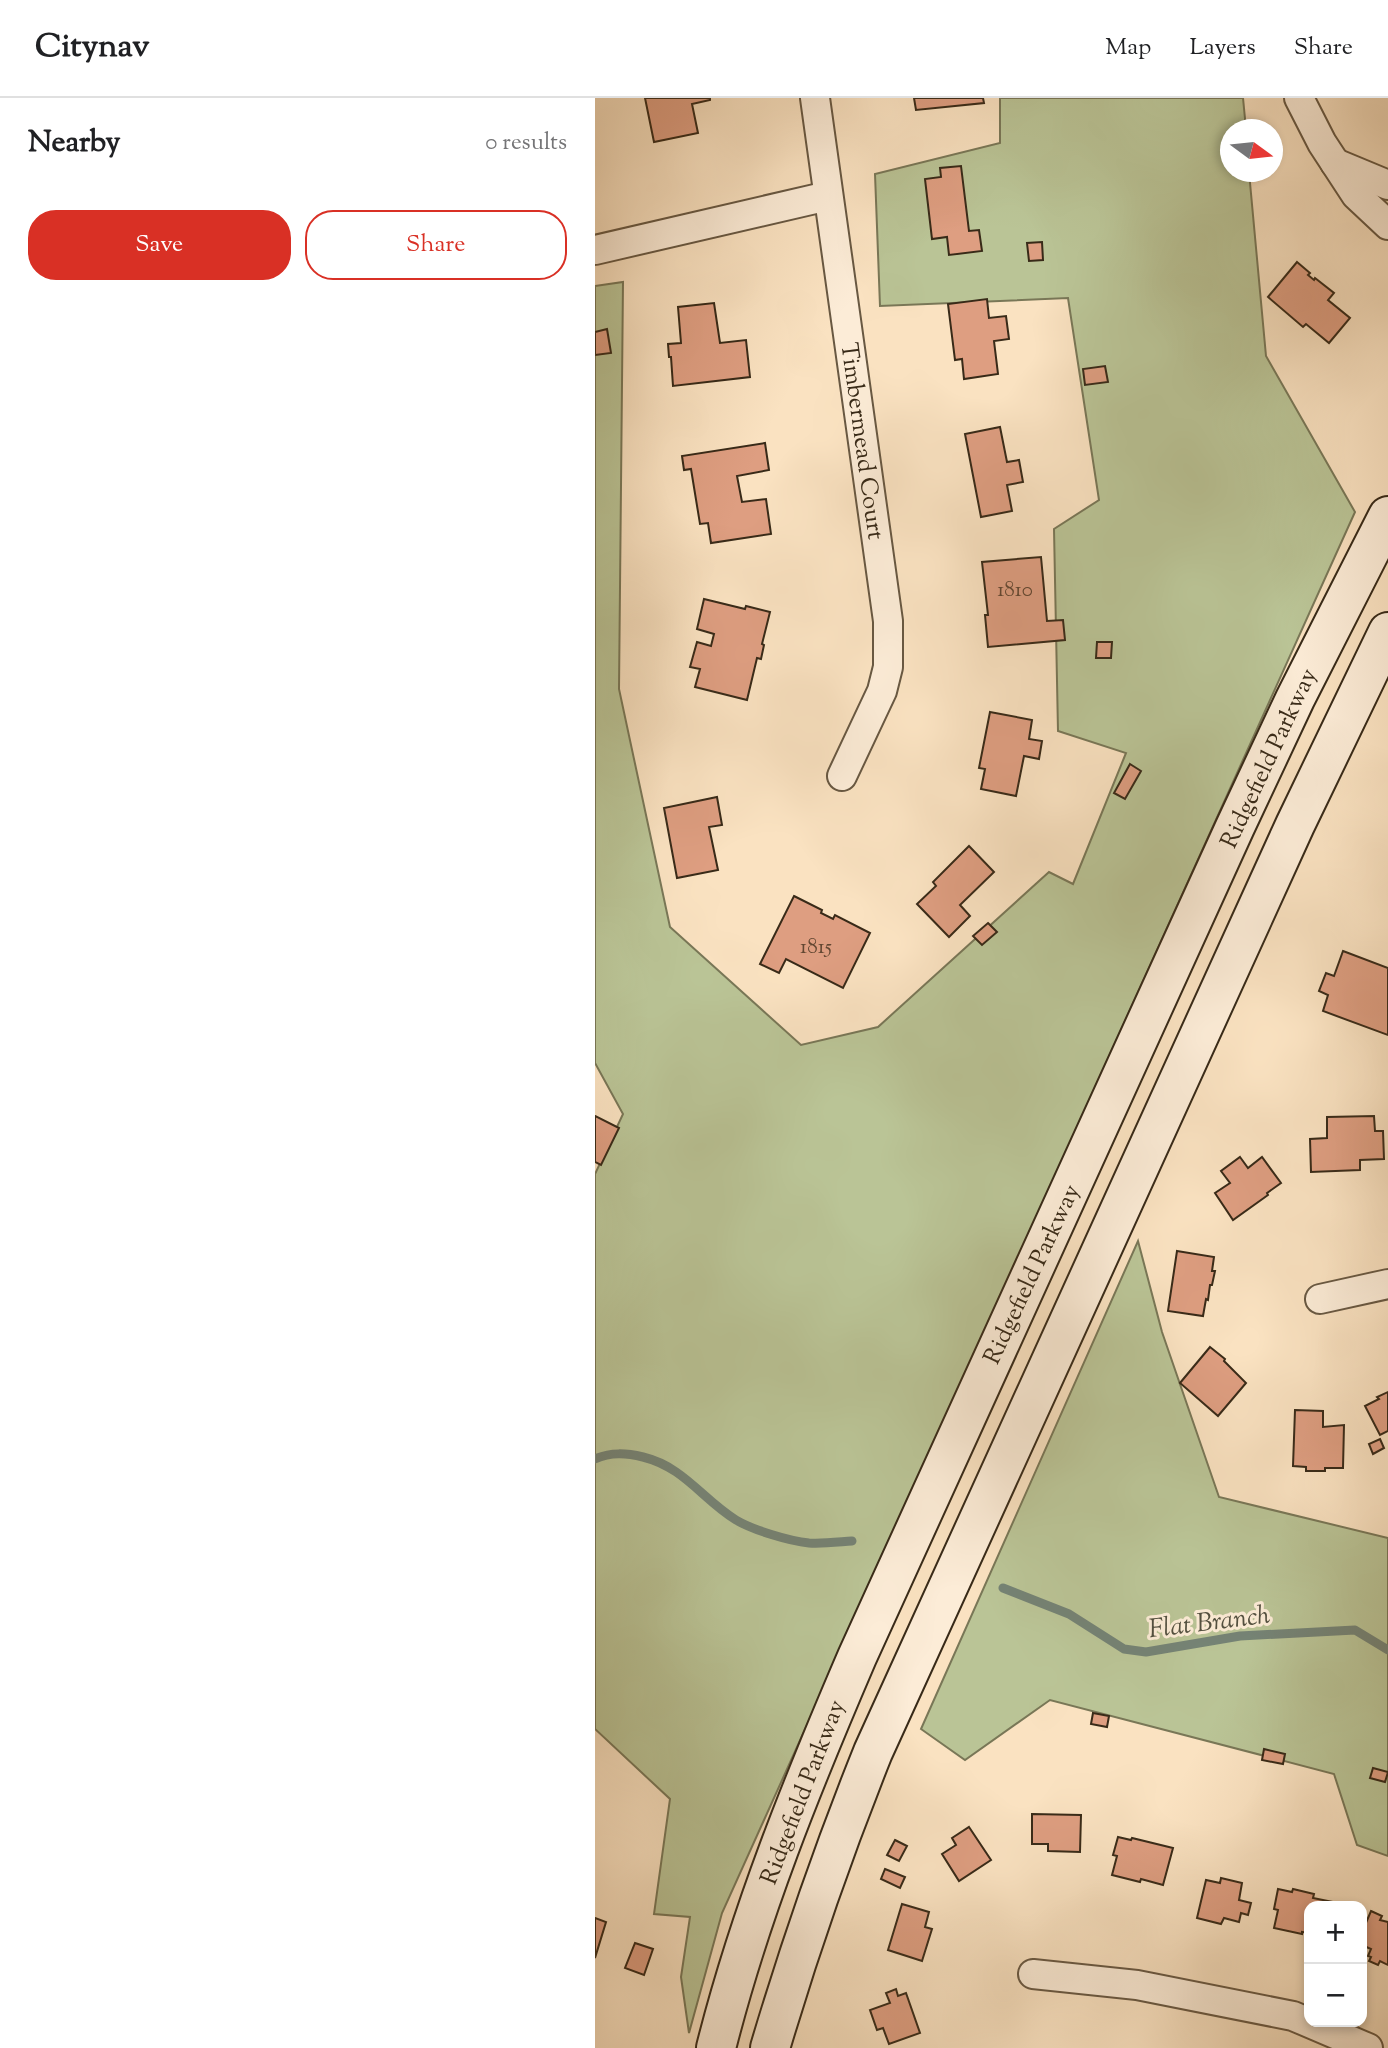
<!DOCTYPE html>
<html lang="en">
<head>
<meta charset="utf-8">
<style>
	body { margin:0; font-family:"Sorts Mill Goudy",serif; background:#f2f2f2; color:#202124 }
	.controls { position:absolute; right:21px; bottom:21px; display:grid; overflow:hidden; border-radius:14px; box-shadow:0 4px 10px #0003 }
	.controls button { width:63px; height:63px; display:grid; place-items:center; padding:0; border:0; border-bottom:2px solid #e0e0e0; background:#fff; color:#202124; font:35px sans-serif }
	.compass { position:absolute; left:625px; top:21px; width:63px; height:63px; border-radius:50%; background:#fff; box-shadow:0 4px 10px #0003; rotate:105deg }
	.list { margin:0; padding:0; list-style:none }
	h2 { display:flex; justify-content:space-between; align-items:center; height:91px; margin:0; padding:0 28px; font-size:30px }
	h2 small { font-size:23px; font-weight:400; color:#757577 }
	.actions { display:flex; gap:14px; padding:21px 28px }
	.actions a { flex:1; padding:16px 0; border:2px solid #d93025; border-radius:28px; text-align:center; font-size:24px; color:#d93025 }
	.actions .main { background:#d93025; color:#fff }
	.map { position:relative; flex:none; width:793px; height:1950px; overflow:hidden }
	header { display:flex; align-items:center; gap:42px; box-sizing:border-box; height:98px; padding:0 35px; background:#fff; border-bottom:2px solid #e0e0e0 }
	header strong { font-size:33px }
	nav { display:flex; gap:38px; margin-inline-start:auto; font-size:24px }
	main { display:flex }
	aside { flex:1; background:#fff }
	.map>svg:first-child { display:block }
</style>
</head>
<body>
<header>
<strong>Citynav</strong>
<nav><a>Map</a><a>Layers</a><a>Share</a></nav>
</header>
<main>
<aside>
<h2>Nearby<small>0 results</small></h2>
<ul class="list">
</ul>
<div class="actions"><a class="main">Save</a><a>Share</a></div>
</aside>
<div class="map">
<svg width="793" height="1950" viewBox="0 0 793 1950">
	<rect width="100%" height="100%" fill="#fae2c1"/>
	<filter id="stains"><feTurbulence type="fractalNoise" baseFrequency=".00286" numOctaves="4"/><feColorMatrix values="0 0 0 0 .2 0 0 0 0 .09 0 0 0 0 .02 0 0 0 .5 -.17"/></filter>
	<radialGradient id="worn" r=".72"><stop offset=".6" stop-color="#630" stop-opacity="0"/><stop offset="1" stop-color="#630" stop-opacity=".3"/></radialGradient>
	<g fill="#bac496" stroke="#797757" stroke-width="2">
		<path d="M405 0H648L651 31 636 32V74H654L671 258 760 414 127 1815 94 1935 86 1879 95 1819 59 1816 75 1701 0 1631V1076L28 1016 0 965V188L28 184 24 591 75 829 206 947 283 929 454 774 478 786 531 655 463 633 459 431 504 402 473 200 285 208 280 76 405 45Z"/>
		<path d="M543 1143 567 1234 624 1399 793 1440V1758L762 1747 739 1676 455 1602 370 1662 326 1631Z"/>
	</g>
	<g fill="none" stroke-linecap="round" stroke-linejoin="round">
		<g stroke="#758375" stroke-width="9">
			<path d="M0 1361C16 1354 31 1355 48 1359 89 1369 107 1401 141 1422 158 1432 194 1443 214 1445 227 1446 243 1444 257 1443"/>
			<path d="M408 1490 474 1516 529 1551 551 1554 645 1538 760 1532 793 1552"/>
		</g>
	</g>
	<g fill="#de9e81" stroke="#382a18" stroke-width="2">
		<path d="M50 0H115V2L97 6 103 35 59 44Z"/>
		<path d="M319 0H388L389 5 321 12Z"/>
		<path d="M366 68 374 133 384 132 387 153 354 157 352 139 337 141 330 81 346 79 345 70Z"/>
		<path d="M447 144 448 162 434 163 432 145Z"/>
		<path d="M702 164 715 175 713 177 719 182 720 180 739 195 733 202 755 220 734 245 711 226 708 229 673 199Z"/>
		<path d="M392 201 394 220 411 218 414 241 399 243 403 276 369 281 367 261 360 262 353 206Z"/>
		<path d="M119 205 125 245 151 242 155 279 78 288 76 259H74L73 246 86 245 83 209Z"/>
		<path d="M12 231 16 255 0 257V234Z"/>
		<path d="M510 268 513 284 490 287 488 271Z"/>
		<path d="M405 329 412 364 424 362 428 384 412 387 417 413 386 419 370 336Z"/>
		<path d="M170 345 174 372 142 378 147 404 171 401 176 436 116 445 113 425 105 426 96 371 89 372 87 358Z"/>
		<path d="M446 459 452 523 468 522 470 542 393 549 390 517H393L387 464Z"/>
		<path d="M109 501 150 511 151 508 175 514 167 546 169 547 166 561 162 560 152 602 100 589 105 571 95 569 102 544 116 548 119 536 102 531Z"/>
		<path d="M502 544H517L516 560H501Z"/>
		<path d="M395 614 437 622 434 641 447 643 444 661 429 658 421 698 386 691 390 671 384 670Z"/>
		<path d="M535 666 546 673 530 701 519 695Z"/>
		<path d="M122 699 127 727 114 729 123 772 82 780 69 710Z"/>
		<path d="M374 748 399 774 365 807 375 818 354 839 322 806 341 788 338 784Z"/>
		<path d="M199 798 227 812 226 815 238 821 240 817 275 835 248 890 191 861 184 875 165 866Z"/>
		<path d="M393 825 402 834 387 847 378 838Z"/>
		<path d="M748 853 793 870V937L728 913 733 897 724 893 731 875 739 878Z"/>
		<path d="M0 1018 24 1030 6 1067 0 1064Z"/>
		<path d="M779 1018 780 1033H788L789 1061 765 1062V1072L716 1074 715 1041 732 1040V1019Z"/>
		<path d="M645 1059 653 1070 667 1059 686 1085 672 1095 673 1097 638 1122 620 1095 635 1085 626 1073Z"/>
		<path d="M582 1153 619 1159 617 1173H620L617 1187H615L613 1202 611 1201 608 1218 573 1213Z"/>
		<path d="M615 1249 630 1261 629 1263 651 1285 623 1318 585 1285Z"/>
		<path d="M793 1294V1333L785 1337 770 1308 784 1301 782 1299Z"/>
		<path d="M700 1312 728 1313V1329L749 1327 748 1370H730V1373H711V1369L698 1368Z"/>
		<path d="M785 1341 789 1350 778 1356 774 1346Z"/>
		<path d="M498 1615 514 1618 512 1629 496 1626Z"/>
		<path d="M669 1651 690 1656 688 1666 667 1662Z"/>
		<path d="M778 1670 793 1674 790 1684 775 1680Z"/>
		<path d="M437 1716 486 1717 485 1754 453 1753V1746H437Z"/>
		<path d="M374 1729 396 1762 364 1783 347 1756 361 1747 357 1740Z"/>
		<path d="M523 1739 536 1742 537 1740 578 1750 568 1787 546 1781 545 1784 517 1777 522 1758 518 1757Z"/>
		<path d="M300 1742 312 1748 304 1763 292 1757Z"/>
		<path d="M290 1771 310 1779 305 1790 286 1781Z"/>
		<path d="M626 1780 647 1785 644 1802 656 1805 653 1817 646 1815 644 1824 629 1820 626 1826 602 1820 611 1782 625 1785Z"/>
		<path d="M683 1791 697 1794 698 1791 719 1796 718 1800 738 1804 737 1808H714V1835L707 1834V1836L679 1830 683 1812 679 1811Z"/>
		<path d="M307 1806 334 1814 330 1829 337 1831 327 1863 293 1852Z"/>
		<path d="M776 1813 787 1818 785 1822 793 1824V1867L785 1863 783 1867 774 1863 776 1859 773 1858 776 1851 767 1847V1834Z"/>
		<path d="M0 1820 11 1824 0 1860Z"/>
		<path d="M40 1845 58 1851 49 1877 30 1870Z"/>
		<path d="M301 1891 303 1898 311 1895 325 1935 294 1946 288 1930 282 1932 275 1912 295 1905 291 1895Z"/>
	</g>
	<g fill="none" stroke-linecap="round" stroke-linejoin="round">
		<g stroke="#685842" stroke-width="32">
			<g id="minor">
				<path d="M220 0 293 523V569L287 593 247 678"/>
				<path d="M704 0 727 45 761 97 793 127"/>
				<path d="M740 65 793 87"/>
				<path d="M0 152 233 98"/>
				<path d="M725 1201 793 1186"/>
				<path d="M438 1876 542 1887 698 1918 773 1950"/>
			</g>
		</g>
		<g stroke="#382a18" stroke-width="42">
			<g id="secondary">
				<path d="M121 1950C155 1815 207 1687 262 1559L640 729 700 601 793 418"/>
				<path d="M175 1950C205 1849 239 1751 278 1654L700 727 793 534"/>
			</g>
		</g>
		<use href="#minor" stroke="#fcecd7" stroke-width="28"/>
		<use href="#secondary" stroke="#fcecd7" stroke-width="38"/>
	</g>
	<g text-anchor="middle" stroke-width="6" stroke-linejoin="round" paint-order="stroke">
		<g font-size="21" fill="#624732">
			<text x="420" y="498">1810</text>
			<text x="221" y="855">1815</text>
		</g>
		<g font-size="24" fill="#382a18" stroke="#fcecd7">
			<text transform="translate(268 343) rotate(82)" y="8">Timbermead Court</text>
			<text transform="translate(673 660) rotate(-65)" y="8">Ridgefield Parkway</text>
			<text transform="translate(436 1176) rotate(-65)" y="8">Ridgefield Parkway</text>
			<text transform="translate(207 1694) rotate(-69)" y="8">Ridgefield Parkway</text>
		</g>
		<g font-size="26" font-style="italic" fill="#524f3f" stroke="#fcecd7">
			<text transform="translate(614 1523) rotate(-7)" y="9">Flat Branch</text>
		</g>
	</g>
	<rect width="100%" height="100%" filter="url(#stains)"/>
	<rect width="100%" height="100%" fill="url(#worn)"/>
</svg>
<div class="controls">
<button>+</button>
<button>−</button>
</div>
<svg class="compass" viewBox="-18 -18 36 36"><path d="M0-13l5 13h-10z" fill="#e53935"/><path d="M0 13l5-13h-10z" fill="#757577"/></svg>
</div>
</main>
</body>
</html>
